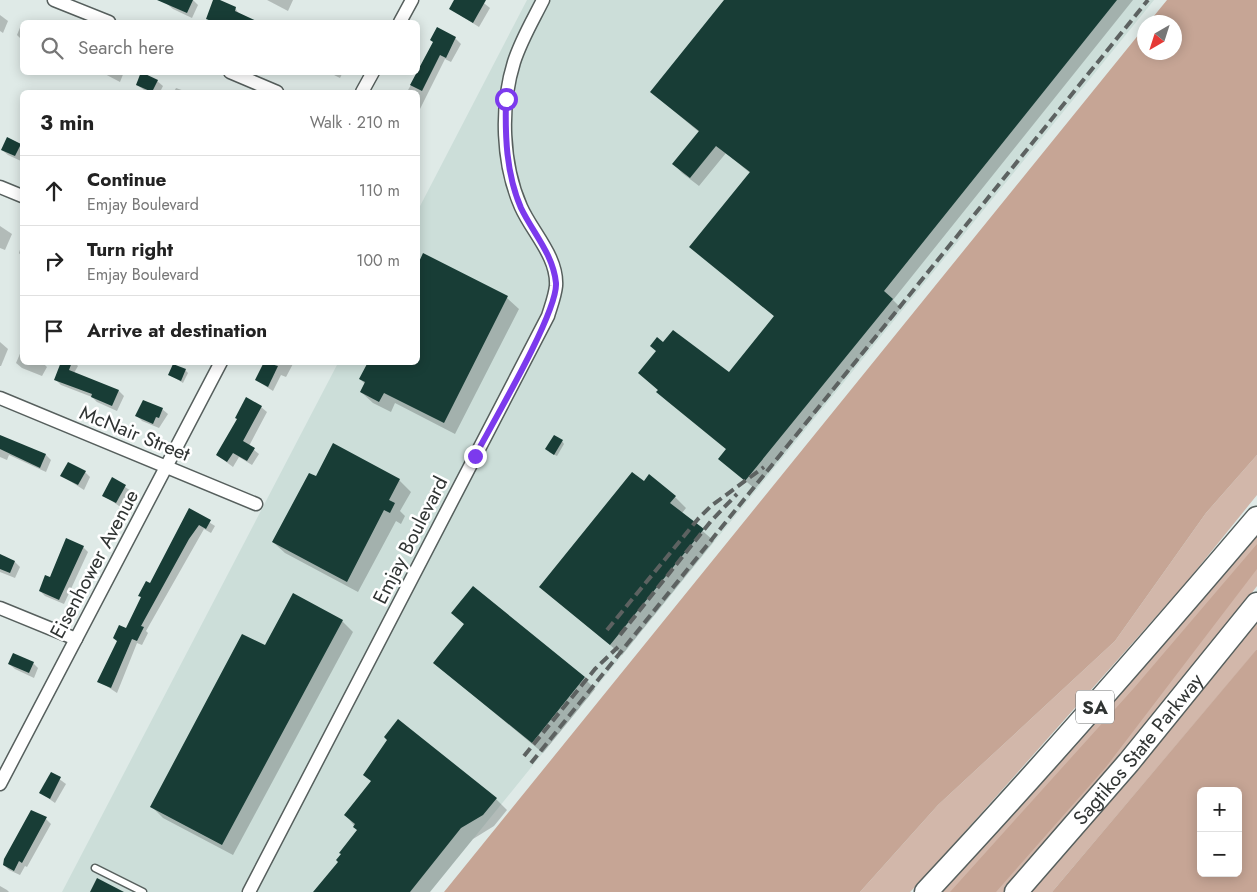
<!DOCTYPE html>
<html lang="en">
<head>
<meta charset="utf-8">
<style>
	body { margin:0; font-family:Jost,sans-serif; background:#f2f2f2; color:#222 }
	.controls { position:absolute; right:15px; bottom:15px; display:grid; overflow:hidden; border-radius:8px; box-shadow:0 2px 12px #0003 }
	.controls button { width:45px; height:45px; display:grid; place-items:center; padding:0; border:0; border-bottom:1px solid #e0e0e0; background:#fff; color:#222; font:25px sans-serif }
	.compass { position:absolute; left:1137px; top:15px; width:45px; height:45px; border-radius:50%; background:#fff; box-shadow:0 2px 12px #0003; rotate:219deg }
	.stop { position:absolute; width:15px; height:15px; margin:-11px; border:4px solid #7c3aed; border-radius:50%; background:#fff }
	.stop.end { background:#7c3aed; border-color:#fff; box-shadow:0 1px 5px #0008 }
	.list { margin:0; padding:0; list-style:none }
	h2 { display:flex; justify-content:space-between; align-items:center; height:65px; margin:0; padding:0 20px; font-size:21px }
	h2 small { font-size:16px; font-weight:400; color:#767676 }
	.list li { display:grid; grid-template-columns:32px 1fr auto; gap:15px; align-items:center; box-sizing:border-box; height:70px; padding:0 20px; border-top:1px solid #e0e0e0 }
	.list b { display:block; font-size:19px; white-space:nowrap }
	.list p { margin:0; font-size:16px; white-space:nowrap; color:#767676 }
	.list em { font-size:16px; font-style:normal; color:#767676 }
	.icon { flex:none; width:28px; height:28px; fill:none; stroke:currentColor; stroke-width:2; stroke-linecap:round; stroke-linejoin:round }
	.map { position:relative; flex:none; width:1257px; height:892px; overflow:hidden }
	.search { position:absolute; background:#fff; box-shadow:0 2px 12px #0003; left:20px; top:20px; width:400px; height:55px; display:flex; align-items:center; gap:12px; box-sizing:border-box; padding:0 18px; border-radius:8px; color:#767676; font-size:19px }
	.panel { position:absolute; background:#fff; box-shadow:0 2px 12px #0003; left:20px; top:90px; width:400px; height:275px; border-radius:8px }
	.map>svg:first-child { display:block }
</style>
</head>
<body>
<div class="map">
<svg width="1257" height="892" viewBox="0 0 1257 892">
	<rect width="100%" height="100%" fill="#dfeae7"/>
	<path fill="#ccded9" d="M527 0H1154L430 892H62L338 363 418 362V210Z"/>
	<g fill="#d2b7aa">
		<path d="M1257 455V495L1185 584 922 880 910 892H860L938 805 1115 641 1206 513Z"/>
		<path d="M1257 531V586L1180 689 1009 892H940Z"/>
		<path d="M1257 618V649L1255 652 1052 892H1031L1139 766Z"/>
	</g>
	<g fill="#c6a595" fill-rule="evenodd">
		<path d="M1167 0H1257V455L1206 513 1115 641 938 805 860 892H444L1144 28V52H1174V22H1149Z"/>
		<path d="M1257 544V569L1106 767 996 892H950L1134 688Z"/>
		<path d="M1257 649V892H1052ZM1201 791H1238V873H1201Z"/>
	</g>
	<g fill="#0003">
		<path d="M169 0H193L198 5 192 18 173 9 167 4Z"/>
		<path d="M215 0 235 8 240 15 256 22H211L208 19Z"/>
		<path d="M267 0H293L288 11Z"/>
		<path d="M455 0H480L490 8 479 27 450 9Z"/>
		<path d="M725 0H1133L893 300 901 308 755 489 720 459 727 450 667 401 658 392 659 391 639 373 663 344 729 374 775 317 691 247 750 173 726 153 699 186 682 173 674 164 699 132 651 92Z"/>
		<path d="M0 15 8 21 3 33 0 31Z"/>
		<path d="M21 25H22V40L17 35Z"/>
		<path d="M455 38 461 44 451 62 445 59 418 113V92H407L434 42Z"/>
		<path d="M101 72H124L120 82Z"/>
		<path d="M328 72H343L340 78Z"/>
		<path d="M157 81 163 86 160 92H147L137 85Z"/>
		<path d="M176 88 187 92H174Z"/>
		<path d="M20 145 22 147 21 161 8 155 2 150Z"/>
		<path d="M0 226 12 234 5 250 0 248Z"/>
		<path d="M22 243V257L19 253Z"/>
		<path d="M424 255 507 298 519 309 455 434 395 403 391 412 373 403 361 392 365 384 360 379 418 362V267Z"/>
		<path d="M0 342 8 349 1 366H0Z"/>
		<path d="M22 349V362H42L47 367 42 376 22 368 16 363Z"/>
		<path d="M62 362H74L78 366 74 373 119 391 124 396 117 411 97 402 92 397 61 385 56 380Z"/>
		<path d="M266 362H294L286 377 281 375 273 391 256 380Z"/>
		<path d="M185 370 188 373 183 383 170 375Z"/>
		<path d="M261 407 267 412 249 446 259 454 252 465 239 457 233 467 217 455Z"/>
		<path d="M162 409 168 414 159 428 142 421 137 416Z"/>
		<path d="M0 437 46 455 51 460 46 472 9 455 7 460 0 457Z"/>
		<path d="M562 441 564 444 557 456 549 452Z"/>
		<path d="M334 445 399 480 411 492 400 511 405 516 401 524 396 521 358 592 285 553 273 542 316 478Z"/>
		<path d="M85 472 90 477 84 490 62 476Z"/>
		<path d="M113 479 131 491 122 508 103 495Z"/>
		<path d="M644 483 675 497 686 508 682 513 714 541 622 655 540 587Z"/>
		<path d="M190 510 215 526 211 533 204 529 146 631 148 633 142 645 137 643 117 693 99 681 142 598 140 596 150 585Z"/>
		<path d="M83 547 88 552 64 604 45 596 40 591Z"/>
		<path d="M0 555 15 562 20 567 15 578 0 572Z"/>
		<path d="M453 613 584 678 595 689 543 753 434 663 465 625Z"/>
		<path d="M342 621 353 632 233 855 163 818 152 807 265 647Z"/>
		<path d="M33 663 38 668 34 678 15 669 9 664Z"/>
		<path d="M51 773 66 784 55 803 41 793Z"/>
		<path d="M496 799 507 810 494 826 473 839 430 892H315L339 862 358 831 346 815Z"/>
		<path d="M46 819 51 824 27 867 25 866 20 875 9 870 4 865Z"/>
		<path d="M0 886 7 890 9 892H0Z"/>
	</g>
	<g fill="#183d36">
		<path d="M157 0H193L187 13Z"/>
		<path d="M213 0H220L236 7 235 11 259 22H214L206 19Z"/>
		<path d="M454 0H486L473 23 449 9Z"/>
		<path d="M724 0H1117L884 291 893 299 745 481 718 459 726 449 656 392 658 390 638 373 656 351 650 346 657 337 663 342 673 330 729 372 774 316 689 247 750 172 716 146 690 178 672 164 699 131 650 92Z"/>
		<path d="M437 27 456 37 446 58 440 55 422 91 410 85 433 42 430 40Z"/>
		<path d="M141 72 158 80 152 92 136 85Z"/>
		<path d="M7 137 21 144 15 156 1 150Z"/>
		<path d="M423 253 508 296 444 423 384 393 379 402 360 392 365 382 359 379 368 362H418V264Z"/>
		<path d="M61 362H72L69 370 119 390 112 406 91 397 92 394 54 380Z"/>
		<path d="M264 362 278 366 268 387 255 380Z"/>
		<path d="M173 364 186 369 181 381 168 375Z"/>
		<path d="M246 397 262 406 243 441 255 448 247 461 233 453 227 462 216 455 237 419 235 418Z"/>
		<path d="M143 400 163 408 159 418 156 417 153 424 135 416Z"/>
		<path d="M0 435 46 454 40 468 0 449Z"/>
		<path d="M554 435 563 440 554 455 545 449Z"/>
		<path d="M333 443 400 479 389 500 395 503 390 513 384 510 347 582 272 542 309 473 316 476Z"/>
		<path d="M68 462 86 471 78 485 60 476Z"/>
		<path d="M632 472 644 481 649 474 676 496 670 503 704 529 610 645 539 587Z"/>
		<path d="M112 477 126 485 116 503 102 496Z"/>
		<path d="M189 508 211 520 206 529 199 525 189 539 141 626 144 627 137 641 132 639 111 688 97 682 117 641 113 638 119 625 126 628 141 597 138 596 146 581 150 583Z"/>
		<path d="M66 538 84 546 59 600 39 591 45 575 50 577Z"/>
		<path d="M0 554 15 561 10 573 0 569Z"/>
		<path d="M473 586 585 677 532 743 433 663 464 624 451 613Z"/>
		<path d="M293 593 343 620 222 845 150 807 242 634 265 645Z"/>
		<path d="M13 653 34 662 29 673 8 664Z"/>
		<path d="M398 719 497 798 483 815 461 828 410 892H313L338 862 336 860 341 854 339 853 357 830 353 827 355 824 344 815 371 781 363 775 387 740 384 737Z"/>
		<path d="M51 772 61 777 50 799 39 793Z"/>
		<path d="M31 810 47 817 22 863 19 861 14 871 3 865 4 859Z"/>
		<path d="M97 878 124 892H90Z"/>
	</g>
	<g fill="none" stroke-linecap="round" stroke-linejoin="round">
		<g stroke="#565f5d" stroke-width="9">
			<path id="service" d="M95 868 143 892"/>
		</g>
		<g stroke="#565f5d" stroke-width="15">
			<g id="minor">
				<path d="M54 0 109 22"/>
				<path d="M400 22 412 0"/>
				<path d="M230 72 277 92"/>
				<path d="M362 92 373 72"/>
				<path d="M0 187 22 196"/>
				<path d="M0 398 256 504"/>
				<path d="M0 608 76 639"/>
				<path d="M0 784 221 362"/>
				<path d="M249 892 548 316C551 306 555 296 556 286 558 257 532 232 521 207 502 164 500 107 514 62 521 40 533 20 543 0"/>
			</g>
		</g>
		<g stroke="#565f5d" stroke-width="25">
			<g id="motorway">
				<path d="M926 892C1040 770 1149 645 1257 518"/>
				<path id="s1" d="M1016 892 1129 762 1257 604"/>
			</g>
		</g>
		<use href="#service" stroke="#fff" stroke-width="6"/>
		<use href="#minor" stroke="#fff" stroke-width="12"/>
		<use href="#motorway" stroke="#fff" stroke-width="22"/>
		<g stroke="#5d6261" stroke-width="4" stroke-dasharray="10 5" stroke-linecap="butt">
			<path d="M607 630 698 519 711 506 764 467"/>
			<path d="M620 635 711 521 737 494"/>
			<path d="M524 756 595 669 618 647"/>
			<path d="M531 763 1148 0"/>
		</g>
	</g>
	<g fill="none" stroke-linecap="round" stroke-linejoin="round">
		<path stroke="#7c3aed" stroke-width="6" d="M475 456C492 424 558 312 556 283 553 254 533 233 521 208 506 173 505 136 506 99"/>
	</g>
	<g text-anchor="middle" stroke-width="5" stroke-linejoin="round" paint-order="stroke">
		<rect fill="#fff" stroke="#6e7170" stroke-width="1" x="1076" y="690.5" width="38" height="33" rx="4"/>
		<g font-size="19" font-weight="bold" fill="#303433">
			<text x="1095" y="714">SA</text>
		</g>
		<g font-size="20" fill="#303433" stroke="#fff">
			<text transform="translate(135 433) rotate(22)" y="7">McNair Street</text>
			<text transform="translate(410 540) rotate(-63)" y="7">Emjay Boulevard</text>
			<text transform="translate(94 564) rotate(-62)" y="7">Eisenhower Avenue</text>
			<text dy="7" stroke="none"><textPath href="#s1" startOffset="188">Sagtikos State Parkway</textPath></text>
		</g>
	</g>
</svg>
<div class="controls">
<button>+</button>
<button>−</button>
</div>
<svg class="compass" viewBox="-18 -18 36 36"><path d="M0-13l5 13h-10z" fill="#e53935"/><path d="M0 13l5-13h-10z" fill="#767676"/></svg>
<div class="stop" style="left:506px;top:99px"></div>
<div class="stop end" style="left:475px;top:456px"></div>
<div class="search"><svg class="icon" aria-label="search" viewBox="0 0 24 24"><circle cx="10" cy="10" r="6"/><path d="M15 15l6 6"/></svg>Search here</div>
<section class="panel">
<h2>3 min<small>Walk · 210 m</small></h2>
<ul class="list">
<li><svg class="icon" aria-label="ahead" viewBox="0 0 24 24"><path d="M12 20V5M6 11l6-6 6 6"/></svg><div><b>Continue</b><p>Emjay Boulevard</p></div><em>110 m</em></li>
<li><svg class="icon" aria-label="right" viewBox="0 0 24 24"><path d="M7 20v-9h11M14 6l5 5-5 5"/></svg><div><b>Turn right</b><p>Emjay Boulevard</p></div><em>100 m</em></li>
<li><svg class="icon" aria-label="arrive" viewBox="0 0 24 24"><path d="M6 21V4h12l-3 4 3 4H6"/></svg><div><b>Arrive at destination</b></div></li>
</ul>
</section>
</div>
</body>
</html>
